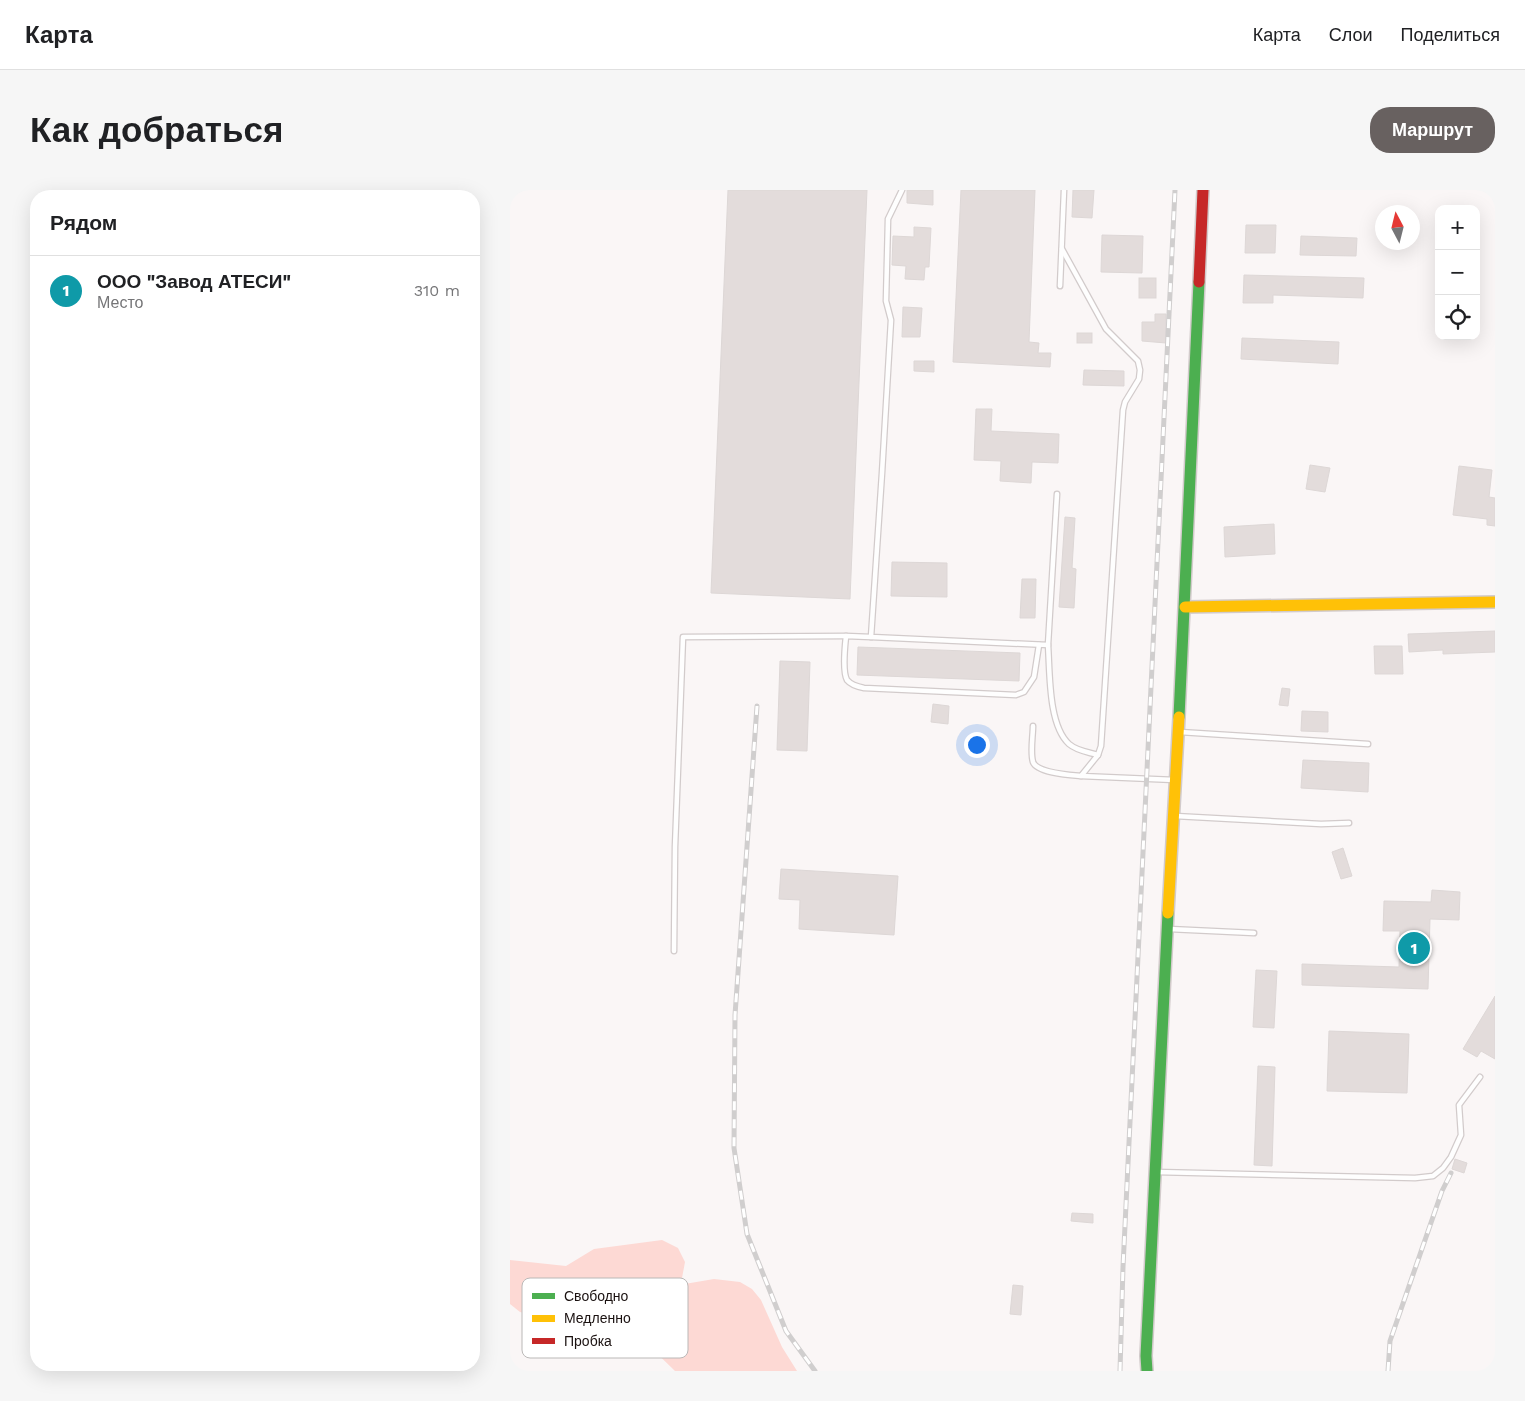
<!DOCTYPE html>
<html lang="ru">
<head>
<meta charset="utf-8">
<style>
	body { margin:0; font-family:"Work Sans",sans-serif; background:#f6f6f6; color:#202124 }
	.controls { position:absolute; right:15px; top:15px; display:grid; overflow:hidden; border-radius:10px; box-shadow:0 5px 20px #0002 }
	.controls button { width:45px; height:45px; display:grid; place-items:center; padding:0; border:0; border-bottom:1px solid #e0e0e0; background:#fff; color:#202124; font:25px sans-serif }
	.compass { position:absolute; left:865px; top:15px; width:45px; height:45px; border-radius:50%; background:#fff; box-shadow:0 5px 20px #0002; rotate:353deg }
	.you { position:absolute; left:466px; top:554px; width:18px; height:18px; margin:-12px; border:4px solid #fff; border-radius:50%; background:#1a73e8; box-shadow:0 0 0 8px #1a73e833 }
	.badge { display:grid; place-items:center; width:32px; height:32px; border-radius:50%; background:#686160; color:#fff; font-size:16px; font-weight:700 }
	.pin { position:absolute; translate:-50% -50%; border:2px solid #fff; box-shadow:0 1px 5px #0006 }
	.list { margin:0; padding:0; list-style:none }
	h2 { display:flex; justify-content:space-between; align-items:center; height:65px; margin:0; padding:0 20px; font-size:21px }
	h2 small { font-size:16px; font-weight:400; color:#757577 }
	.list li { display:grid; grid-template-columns:32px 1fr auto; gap:15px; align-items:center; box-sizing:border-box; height:70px; padding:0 20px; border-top:1px solid #e0e0e0 }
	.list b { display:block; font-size:19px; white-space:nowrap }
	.list p { margin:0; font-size:16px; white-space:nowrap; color:#757577 }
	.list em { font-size:16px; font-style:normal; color:#757577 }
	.icon { flex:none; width:28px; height:28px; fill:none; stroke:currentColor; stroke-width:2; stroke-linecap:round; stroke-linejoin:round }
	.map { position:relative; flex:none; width:985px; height:1181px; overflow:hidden; border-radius:20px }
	header { display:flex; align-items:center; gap:30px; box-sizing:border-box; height:70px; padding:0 25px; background:#fff; border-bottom:1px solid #e0e0e0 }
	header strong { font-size:24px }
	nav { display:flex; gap:28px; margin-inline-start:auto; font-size:18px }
	.intro { display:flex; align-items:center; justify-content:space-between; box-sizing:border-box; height:120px; padding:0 30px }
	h1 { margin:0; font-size:35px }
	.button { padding:12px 22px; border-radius:20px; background:#686160; color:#fff; font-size:18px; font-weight:700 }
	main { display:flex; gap:30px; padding:0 30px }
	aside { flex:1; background:#fff; border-radius:20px; box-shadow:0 5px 20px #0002 }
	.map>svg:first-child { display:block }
</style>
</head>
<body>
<header>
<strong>Карта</strong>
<nav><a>Карта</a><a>Слои</a><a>Поделиться</a></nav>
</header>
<div class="intro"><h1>Как добраться</h1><a class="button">Маршрут</a></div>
<main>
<aside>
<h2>Рядом<small></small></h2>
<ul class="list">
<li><span class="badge" style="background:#0f9aa8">1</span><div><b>ООО &quot;Завод АТЕСИ&quot;</b><p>Место</p></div><em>310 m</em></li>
</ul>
</aside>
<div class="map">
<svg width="985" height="1181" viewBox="0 0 985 1181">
	<rect width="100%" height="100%" fill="#faf6f6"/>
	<g fill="#fdd9d4">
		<path d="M152 1050 168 1058 175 1072 172 1088 96 1097 57 1122 26 1126 10 1122 0 1114V1070L56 1076 84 1059Z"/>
		<path d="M204 1089 230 1092 242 1099 251 1110 272 1157 287 1181H165L131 1148 126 1123 129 1111 151 1098Z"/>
	</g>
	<g fill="#e3dcdb" stroke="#ddd7d6">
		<path d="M218 0H357L340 409 201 403Z"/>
		<path d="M397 0H423V15L397 13Z"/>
		<path d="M451 0H525L519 152 529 153 528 163H541L540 177 443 172Z"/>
		<path d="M563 0H584L582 28 562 27Z"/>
		<path d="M736 35H766L765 63H735Z"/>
		<path d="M404 37 421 38 419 77H415L414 90 395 89 396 76 382 75 383 46 404 47Z"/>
		<path d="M592 45 633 46 632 83 591 82Z"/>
		<path d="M791 46 847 48 846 66 790 65Z"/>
		<path d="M734 85 854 88 853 108 763 105V113H733Z"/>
		<rect x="629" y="88" width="17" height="20"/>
		<path d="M393 117 412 118 410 147H392Z"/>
		<path d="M645 124H656V153L632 151V132H645Z"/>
		<rect x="567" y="143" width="15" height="10"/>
		<path d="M732 148 829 152 828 174 731 169Z"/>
		<path d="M404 171H424V182L404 181Z"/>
		<path d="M574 180 614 181V196L573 195Z"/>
		<path d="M466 219H482L481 241 549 244 548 273 522 272 521 293 490 291 491 271 464 270Z"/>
		<path d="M800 275 820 278 815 302 796 299Z"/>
		<path d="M949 276 982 280 979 307 985 308V336L977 335V329L943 325Z"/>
		<path d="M555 327 565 328 562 378 566 379 564 418 549 417Z"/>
		<path d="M764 334 765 364 715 367 714 337Z"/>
		<path d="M382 372 437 373V407L381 406Z"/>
		<path d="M512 389H526L525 428H510Z"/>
		<path d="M985 441V462L933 464V460L899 462 898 444Z"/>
		<path d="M864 456H892L893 484H865Z"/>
		<path d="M348 457 510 463 509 491 347 485Z"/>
		<path d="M270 471 300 472 297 561 267 560Z"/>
		<path d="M772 498 780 499 778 516 769 515Z"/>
		<path d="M423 514 439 516 438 534 421 532Z"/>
		<path d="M792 521 818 522V542L791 541Z"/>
		<path d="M793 570 859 573 858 602 791 598Z"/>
		<path d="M833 658 842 686 831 689 822 662Z"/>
		<path d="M271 679 388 686 384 745 289 739 290 710 269 709Z"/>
		<path d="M922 700 950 702 949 730 920 729 918 799 792 795V774L889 777 890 741H873L874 711 921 712Z"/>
		<path d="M746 780 767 781 764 838 743 837Z"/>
		<path d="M985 806V869L971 861 967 867 953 859Z"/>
		<path d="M819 841 899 844 897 903 817 901Z"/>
		<path d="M748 876 765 877 762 976 744 975Z"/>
		<path d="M945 969 957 973 954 983 942 979Z"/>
		<path d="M562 1023 583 1024V1033L561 1031Z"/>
		<path d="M503 1095 513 1096 511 1125 500 1124Z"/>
	</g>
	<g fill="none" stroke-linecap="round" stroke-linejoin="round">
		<g stroke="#d2cbcb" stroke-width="7">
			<g id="lane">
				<path d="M392 0 378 29 376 111 381 130 372 283 361 447 538 455 547 304"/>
				<path d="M552 59 596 139 628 171 630 180 629 189 615 212 613 220 591 556 588 565 571 586 665 590"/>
				<path d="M550 96 554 0"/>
				<path d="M361 447 336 446C335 456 332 481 337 490 341 495 349 497 354 498L506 505 514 502 524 487 529 455"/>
				<path d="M538 455C540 482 538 535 559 554 567 561 578 562 588 565"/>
				<path d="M523 536C523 546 520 562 523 572 527 583 560 585 571 586"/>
				<path d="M670 542 858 554"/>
				<path d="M665 626 811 634 839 633"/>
				<path d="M659 739 744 743"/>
				<path d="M164 761 165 657 173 447 336 446"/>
				<path d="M646 982 905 988 923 986 933 978 941 967 951 945 949 915 970 887"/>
			</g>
		</g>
		<g stroke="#d2cbcb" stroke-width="14">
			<g id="fast">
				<path d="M669 527 689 92"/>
				<path d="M637 1181 636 1166 658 723"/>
			</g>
		</g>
		<g stroke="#d2cbcb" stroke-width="14">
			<g id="slow">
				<path d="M675 417 985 412"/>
				<path d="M658 723 669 527"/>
			</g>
		</g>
		<g stroke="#d2cbcb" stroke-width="14">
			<path id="jam" d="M689 92 693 0"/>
		</g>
		<use href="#lane" stroke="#fefefe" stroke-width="4.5"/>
		<use href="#fast" stroke="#4caf50" stroke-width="11"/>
		<use href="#slow" stroke="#ffc107" stroke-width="11"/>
		<use href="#jam" stroke="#c62828" stroke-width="11"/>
		<g stroke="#d0cece" stroke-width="5">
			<g id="rail">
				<path d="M247 516 225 825 224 958 237 1044 276 1141 305 1181"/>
				<path d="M610 1181 613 1077 665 0"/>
				<path d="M878 1181 880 1151 932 1001 941 983"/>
			</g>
		</g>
		<use href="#rail" stroke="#fff" stroke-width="3" stroke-dasharray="9" stroke-linecap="butt"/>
	</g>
	<rect x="12" y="1088" width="166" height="80" rx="8" fill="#fff" stroke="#bab8b7" stroke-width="1"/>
	<rect x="22" y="1103" width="23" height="6" fill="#4caf50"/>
	<rect x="22" y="1125" width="23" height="7" fill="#ffc107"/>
	<rect x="22" y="1148" width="23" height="6" fill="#c62828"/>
	<g font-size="14" fill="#1a1110">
		<text x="54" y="1111">Свободно</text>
		<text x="54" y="1133">Медленно</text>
		<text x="54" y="1156">Пробка</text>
	</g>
</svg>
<div class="controls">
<button>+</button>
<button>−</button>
<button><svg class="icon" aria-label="locate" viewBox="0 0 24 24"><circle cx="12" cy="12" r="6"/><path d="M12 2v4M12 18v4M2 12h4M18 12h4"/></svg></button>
</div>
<svg class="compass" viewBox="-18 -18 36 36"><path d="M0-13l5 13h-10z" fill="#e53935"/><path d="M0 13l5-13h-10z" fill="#757577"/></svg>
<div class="you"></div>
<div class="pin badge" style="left:904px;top:758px;background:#0f9aa8">1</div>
</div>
</main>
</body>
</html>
